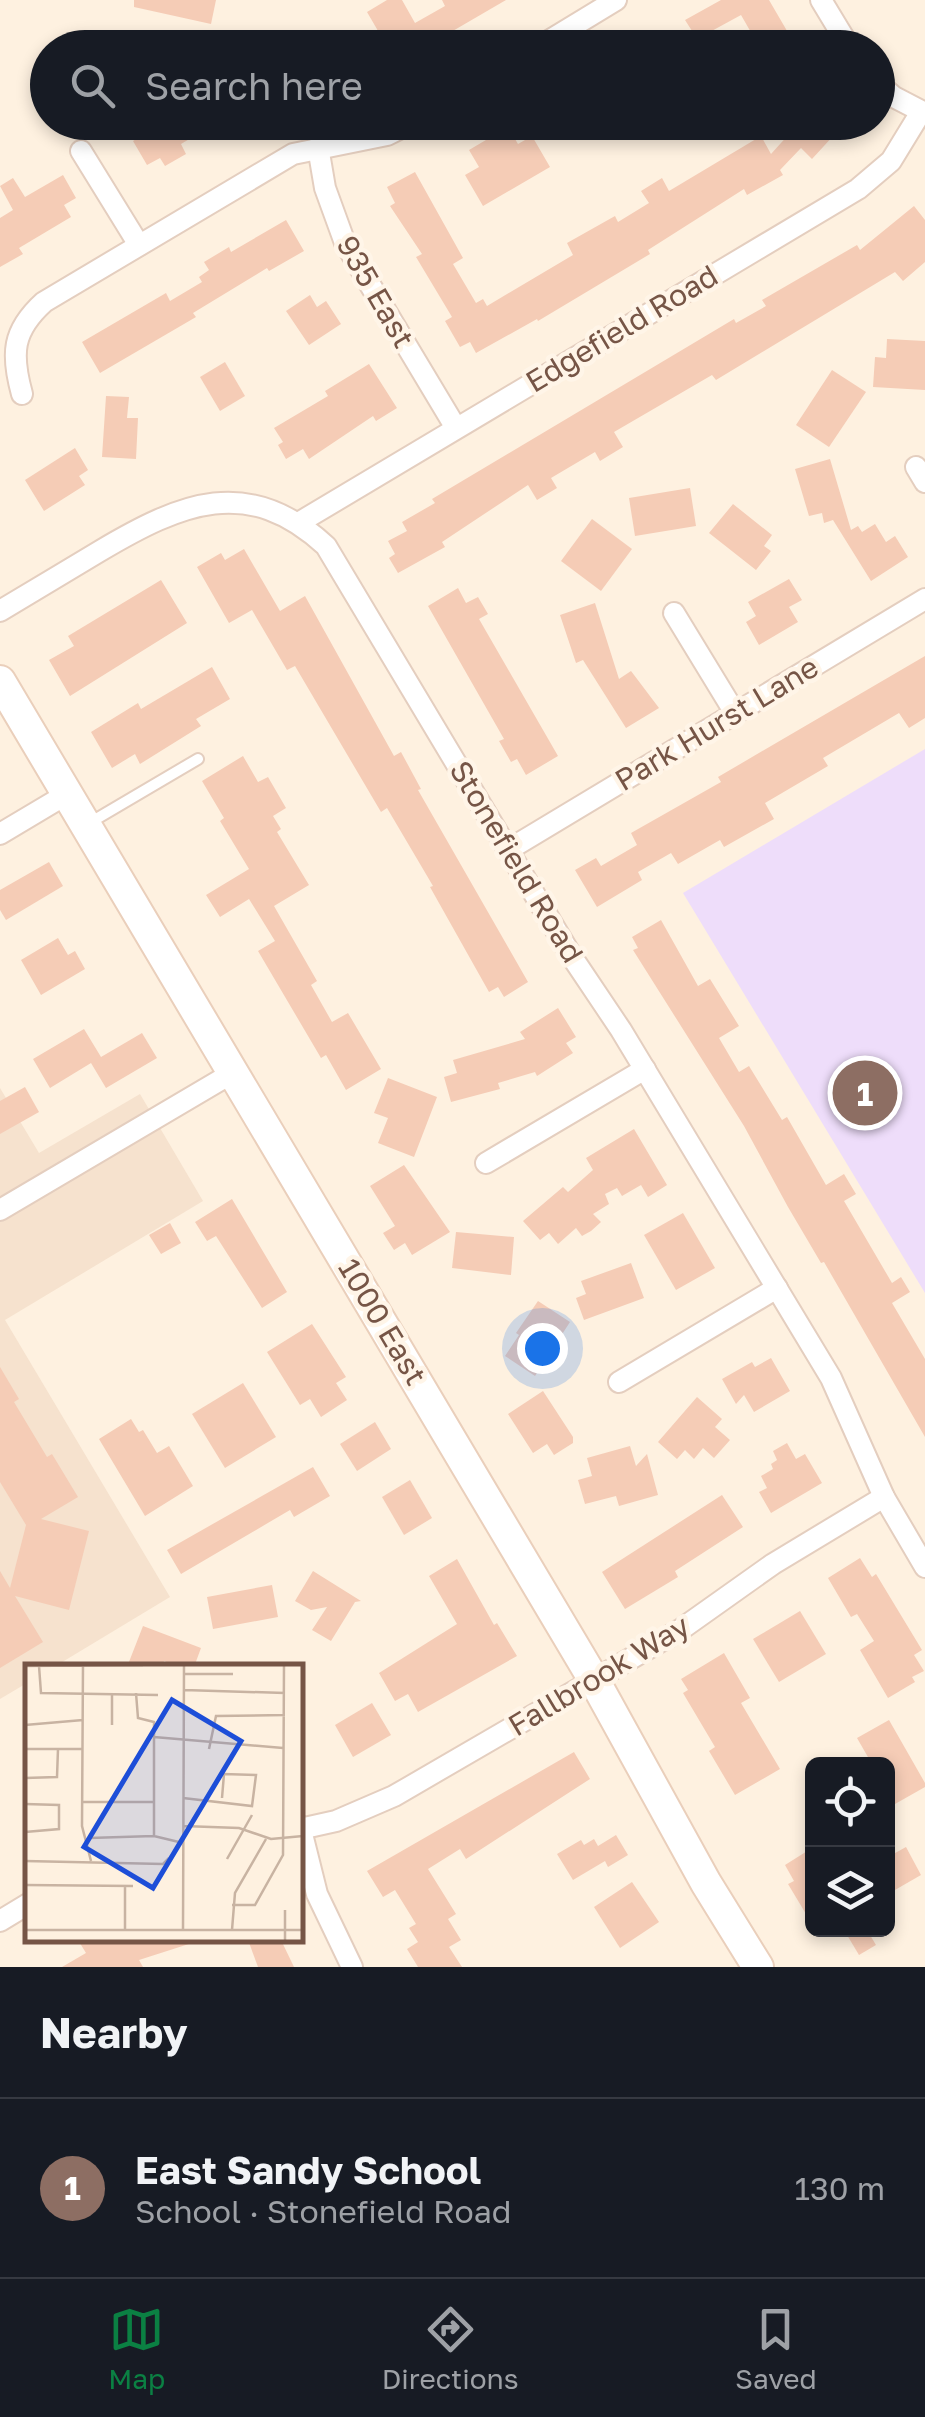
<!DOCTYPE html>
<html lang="en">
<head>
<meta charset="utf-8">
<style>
	body { margin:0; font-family:"Golos Text",sans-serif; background:#20242c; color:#f1f3f6 }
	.controls { position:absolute; right:30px; bottom:30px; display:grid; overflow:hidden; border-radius:15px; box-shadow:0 5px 15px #0003 }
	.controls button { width:90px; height:90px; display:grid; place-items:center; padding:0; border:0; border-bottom:2px solid #363941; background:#171b24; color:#f1f3f6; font:50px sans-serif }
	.you { position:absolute; left:542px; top:1348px; width:35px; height:35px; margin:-25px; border:8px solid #fff; border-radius:50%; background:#1a73e8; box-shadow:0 0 0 15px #1a73e833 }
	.badge { display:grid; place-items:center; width:65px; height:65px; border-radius:50%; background:#0b8043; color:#fff; font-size:32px; font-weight:700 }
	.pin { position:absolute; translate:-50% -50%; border:5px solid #fff; box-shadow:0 2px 10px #0006 }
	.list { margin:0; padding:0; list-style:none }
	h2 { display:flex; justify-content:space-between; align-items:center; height:130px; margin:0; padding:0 40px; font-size:42px }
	h2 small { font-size:32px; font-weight:400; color:#9ea1a6 }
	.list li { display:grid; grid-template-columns:65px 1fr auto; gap:30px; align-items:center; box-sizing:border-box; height:180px; padding:0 40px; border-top:2px solid #363941 }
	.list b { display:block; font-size:38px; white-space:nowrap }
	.list p { margin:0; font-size:32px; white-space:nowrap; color:#9ea1a6 }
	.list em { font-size:32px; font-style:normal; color:#9ea1a6 }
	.icon { flex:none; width:55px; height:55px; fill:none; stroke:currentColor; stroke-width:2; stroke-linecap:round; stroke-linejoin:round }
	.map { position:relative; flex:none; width:925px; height:1967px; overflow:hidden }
	.search { position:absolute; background:#171b24; box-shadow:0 5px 15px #0003; left:30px; right:30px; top:30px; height:110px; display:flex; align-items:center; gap:25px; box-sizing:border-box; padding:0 35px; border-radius:55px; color:#9ea1a6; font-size:38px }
	.sheet { height:310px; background:#171b24 }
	nav { display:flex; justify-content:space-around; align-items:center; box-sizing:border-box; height:140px; border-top:2px solid #363941; background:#171b24; font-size:28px; color:#9ea1a6 }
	nav a { display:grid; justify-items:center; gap:5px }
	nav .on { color:#0b8043 }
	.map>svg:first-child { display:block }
</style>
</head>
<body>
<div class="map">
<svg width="925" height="1967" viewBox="0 0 925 1967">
	<rect width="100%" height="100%" fill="#fef1e0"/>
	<path fill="#f6e2ce" d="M0 1088 39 1153 140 1094 203 1201 5 1320 170 1597 54 1667H28L27 1683 0 1699Z"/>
	<path fill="#eeddfa" d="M925 749V1293L683 893Z"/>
	<g fill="#f5ccb6">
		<path d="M134 0H216L211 24 134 7Z"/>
		<path d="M387 0H402L415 23 445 6 442 0H506L439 39 444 48H388L367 12Z"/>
		<path d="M721 0H769L797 48H760L741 15 708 33 717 48H671L694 34 685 20Z"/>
		<path d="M164 122H218L181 144 186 154 165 166 160 158 147 165 133 141Z"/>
		<path d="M800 122H846L812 159 801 148 780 170 783 175 747 195 744 189 648 250 650 254 538 321 537 319 476 353 470 342 460 347 445 321 452 317 416 257 422 254 390 206 395 203 387 187 415 172 463 258 453 264 476 303 483 299 487 306 573 255 567 243 615 216 618 222 649 203 641 191 662 178 669 191 761 136 771 154Z"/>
		<path d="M508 127 518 144 532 136 550 167 483 206 465 175 479 167 469 150Z"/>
		<path d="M63 175 76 198 64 205 71 217 19 248 23 254 0 267V218L13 210 0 186 13 178 25 197Z"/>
		<path d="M914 206 925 220V262L903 281 895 272 716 380 712 375 614 432 623 447 600 461 595 452 551 478 557 488 537 500 528 485 442 542 445 547 398 573 389 558 395 554 388 541 407 531 402 522 435 503 432 499 734 319 736 323 766 306 762 300 857 245 860 250Z"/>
		<path d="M286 220 304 251 269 271 267 268 193 313 196 317 100 373 82 342 166 293 170 301 202 282 199 277 209 270 204 262 229 247 231 252Z"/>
		<path d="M310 295 317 307 326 301 341 324 309 345 286 311Z"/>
		<path d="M887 339 925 341V390L873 387 875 357 886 358Z"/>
		<path d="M225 362 245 396 220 411 200 377Z"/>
		<path d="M369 364 397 408 376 421 373 416 309 459 303 449 286 459 278 445 283 442 274 428 328 396 325 391Z"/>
		<path d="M832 370 866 392 829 447 796 425Z"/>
		<path d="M106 396 129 397 127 418H138L136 459 102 457Z"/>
		<path d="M75 448 88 470 79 476 85 485 44 511 25 480Z"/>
		<path d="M830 459 851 530 858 526 862 532 875 524 886 542 895 536 908 557 871 581 833 520 824 523 822 513 809 516 795 469Z"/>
		<path d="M690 488 696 526 635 536 629 498Z"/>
		<path d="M733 504 772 535 764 546 771 551 756 570 709 533Z"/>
		<path d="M592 519 632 549 601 591 561 561Z"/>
		<path d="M244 549 280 611 305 596 394 756 401 752 421 789 418 790 528 982 504 997 498 987 489 992 430 887 433 886 387 808 381 812 295 666 287 670 252 610 229 623 197 567 221 553 225 560Z"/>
		<path d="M789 579 802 600 789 607 798 622 759 645 746 622 756 616 748 602Z"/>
		<path d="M161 580 187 623 70 696 49 660 74 646 68 636Z"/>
		<path d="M458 588 466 603 478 597 488 614 479 619 558 756 526 775 517 759 511 762 499 741 504 739 428 606Z"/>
		<path d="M595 603 619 679 631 671 659 708 626 728 583 660 576 663 560 615Z"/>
		<path d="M925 656V718L909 728 899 713 823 758 828 766 765 803 774 819 724 847 720 840 678 864 671 853 638 872 642 880 597 907 575 870 596 858 601 866 637 845 631 833 721 782 718 777Z"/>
		<path d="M212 667 230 699 196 719 201 726 140 764 135 754 112 768 91 732 138 703 141 709Z"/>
		<path d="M243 756 258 782 268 777 286 808 273 816 281 829 277 832 309 885 274 906 317 981 311 985 332 1022 348 1013 381 1069 346 1090 326 1055 321 1058 258 951 275 941 249 899 220 917 206 895 249 869 220 821 224 818 202 781Z"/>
		<path d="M49 862 63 886 6 920 0 910V890Z"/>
		<path d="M661 920 698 986 710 979 739 1026 719 1038 739 1072 749 1066 782 1120 787 1117 826 1185 844 1174 856 1194 844 1201 892 1283 901 1277 910 1292 892 1303 925 1359V1437L824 1262 821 1263 788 1207 744 1126 633 950 638 948 632 937Z"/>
		<path d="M58 938 68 955 75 951 85 969 41 995 21 960Z"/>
		<path d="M558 1008 576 1037 566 1043 573 1053 537 1076 535 1072 498 1083 500 1089 451 1102 444 1077 457 1073 453 1060 525 1039 520 1032Z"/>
		<path d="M84 1029 101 1057 142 1033 157 1058 106 1088 91 1063 50 1088 33 1059Z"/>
		<path d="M388 1078 437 1097 414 1157 378 1143 388 1118 374 1113Z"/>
		<path d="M25 1087 39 1112 0 1134V1101Z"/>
		<path d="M634 1129 667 1185 648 1197 641 1185 622 1196 617 1188 605 1194 609 1204 593 1214 601 1222 591 1231 582 1236 576 1228 558 1244 549 1233 540 1240 523 1221 563 1187 568 1192 593 1170 586 1158Z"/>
		<path d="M404 1165 450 1232 412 1255 405 1243 394 1250 383 1233 395 1226 370 1186Z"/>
		<path d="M232 1199 287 1292 262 1308 216 1236 207 1241 195 1222Z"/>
		<path d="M683 1213 715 1268 676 1290 644 1235Z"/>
		<path d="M170 1223 181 1243 161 1254 149 1235Z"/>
		<path d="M456 1232 514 1237 511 1275 452 1268Z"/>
		<path d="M631 1263 644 1298 584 1320 576 1298 586 1294 581 1281Z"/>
		<path d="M538 1301 570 1322 535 1376 505 1356 519 1335 516 1333Z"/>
		<path d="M312 1324 346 1377 336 1383 347 1400 321 1417 310 1399 300 1405 267 1352Z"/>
		<path d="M771 1358 790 1391 754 1412 744 1395 736 1404 722 1379 752 1362 755 1367Z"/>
		<path d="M0 1367 19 1399 14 1402 47 1457 52 1454 78 1497 41 1519 89 1531 69 1610 15 1596 43 1642 0 1668V1571L10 1588 26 1525 0 1482Z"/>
		<path d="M243 1383 276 1437 225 1468 192 1414Z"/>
		<path d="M543 1391 573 1437V1443L554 1455 547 1444 533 1453 508 1414Z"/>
		<path d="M697 1397 722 1419 715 1427 730 1440 714 1458 703 1448 694 1459 685 1450 677 1459 658 1442Z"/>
		<path d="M131 1419 139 1432 143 1430 157 1453 169 1446 193 1486 145 1516 99 1439Z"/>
		<path d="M375 1422 391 1449 357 1471 340 1444Z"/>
		<path d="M787 1443 796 1459 805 1454 822 1483 771 1513 759 1492 767 1488 761 1476 773 1469 771 1464 777 1460 773 1451Z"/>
		<path d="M630 1446 636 1466 647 1454 658 1495 619 1506 616 1496 585 1504 578 1480 592 1476 587 1458Z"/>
		<path d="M313 1467 330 1496 294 1517 290 1510 181 1574 167 1550Z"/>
		<path d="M410 1480 432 1518 404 1535 382 1497Z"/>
		<path d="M722 1495 743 1527 675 1571 678 1577 625 1609 602 1572Z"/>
		<path d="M860 1558 872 1577 876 1574 922 1650 914 1655 924 1671 912 1677 915 1682 888 1698 860 1650 874 1641 857 1614 851 1617 828 1578Z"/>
		<path d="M457 1559 494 1625 497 1623 517 1656 418 1712 408 1694 395 1701 379 1673 457 1624 429 1576Z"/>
		<path d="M313 1571 361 1601 355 1602 331 1641 312 1630 327 1607 311 1610 295 1601Z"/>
		<path d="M272 1585 278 1617 213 1629 207 1597Z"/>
		<path d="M800 1611 826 1654 779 1682 753 1639Z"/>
		<path d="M143 1626 201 1648 194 1667H180L164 1661 162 1667H127Z"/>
		<path d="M724 1653 750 1698 741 1703 780 1769 735 1795 709 1751 715 1747 683 1693 688 1690 681 1679Z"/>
		<path d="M372 1703 391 1735 353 1757 335 1725Z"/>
		<path d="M889 1720 925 1783V1787L895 1804 888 1791V1764H872L857 1738Z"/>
		<path d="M574 1752 590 1779 466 1859 460 1849 428 1869 456 1914 448 1919 461 1940 449 1947 462 1967H418L407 1949 418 1942 409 1928 416 1924 395 1890 383 1897 367 1871Z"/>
		<path d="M616 1835 628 1855 608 1867 605 1861 573 1880 557 1854 581 1840 584 1845 594 1839 598 1846Z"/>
		<path d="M906 1847 921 1875 888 1894V1857Z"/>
		<path d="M812 1848V1924L788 1884 794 1881 785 1865Z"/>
		<path d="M632 1882 659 1922 620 1948 594 1907Z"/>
		<path d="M844 1930H867L876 1945 859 1955Z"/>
		<path d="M78 1940H191L192 1943 139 1960 143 1967H62L86 1953Z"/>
		<path d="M248 1940H281L294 1967H258Z"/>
	</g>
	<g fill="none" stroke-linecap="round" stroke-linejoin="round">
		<g stroke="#e4cebf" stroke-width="14">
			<path id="lane" d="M91 822 198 759"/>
		</g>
		<g stroke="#e4cebf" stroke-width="24">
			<g id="street">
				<path d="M821 0 850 48"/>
				<path d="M537 48 616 0"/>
				<path d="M878 83 894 97 925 113"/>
				<path d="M318 147 325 188 345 243 456 428"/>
				<path d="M81 151 139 245"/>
				<path d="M22 394C11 354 12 331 44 302L293 154 387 135 413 122"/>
				<path d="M916 467 925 482"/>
				<path d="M300 522 858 189 891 161 921 112"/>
				<path d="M0 611C33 591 67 571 100 551 181 503 248 474 326 546L572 957 621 1030 831 1378 884 1497 925 1567"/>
				<path d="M674 613 735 713"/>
				<path d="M0 834 67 794"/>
				<path d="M508 850 925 599"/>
				<path d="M486 1163 645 1069"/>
				<path d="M0 1210 234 1072"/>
				<path d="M619 1382 777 1288"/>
				<path d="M300 1826 317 1894 352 1967"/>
				<path d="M300 1829 336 1821 394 1796 680 1630 773 1564 884 1497"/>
				<path d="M0 1921 28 1904"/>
			</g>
		</g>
		<g stroke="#eacfbb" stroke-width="34">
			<path id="secondary" d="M0 681 594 1680 706 1883 758 1967"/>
		</g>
		<use href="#lane" stroke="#fff" stroke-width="10"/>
		<use href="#street" stroke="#fff" stroke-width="20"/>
		<use href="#secondary" stroke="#fff" stroke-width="30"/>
	</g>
	<g text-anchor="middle" stroke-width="9" stroke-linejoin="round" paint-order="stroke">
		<g font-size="30" fill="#765546" stroke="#fff5e8">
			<text transform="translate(375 292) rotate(60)" y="10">935 East</text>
			<text transform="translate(622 329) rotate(-31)" y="10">Edgefield Road</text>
			<text transform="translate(717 724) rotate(-31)" y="10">Park Hurst Lane</text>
			<text transform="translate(516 862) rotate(59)" y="10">Stonefield Road</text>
			<text transform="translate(382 1322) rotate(59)" y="10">1000 East</text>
			<text transform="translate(599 1676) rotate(-31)" y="10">Fallbrook Way</text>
		</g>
	</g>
	<g transform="translate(25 1664)">
		<rect width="278" height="278" fill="#fef1e0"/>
		<path fill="none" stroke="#c8b3a2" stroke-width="2.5" d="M58 0 57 162 66 197M0 2 118 1M14 2 16 29 133 31M159 10H208M159 26 260 29M87 29V61M111 29 113 54 129 58V172M0 61 58 56M129 73 258 84M0 85H58M184 85 191 52 260 51M0 114 32 113 33 85M158 134 227 142 231 111 199 110 197 134M57 138H128M0 140 34 141V165L0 168M158 162 214 164 246 175 278 172M64 174 129 172 158 179M202 195 227 151M0 197 138 200 144 194M0 221 108 222M100 221V266M207 241H230L258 191 259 0M260 246V277M0 266H278M158 266 159 0M207 266 210 229 241 175"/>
		<path fill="#1d4ed8" fill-opacity="0.15" stroke="#1d4ed8" stroke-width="5" d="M147 36 216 77 128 224 59 183Z"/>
		<rect width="278" height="278" fill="none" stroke="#765546" stroke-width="5"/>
	</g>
</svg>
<div class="controls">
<button><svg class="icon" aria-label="locate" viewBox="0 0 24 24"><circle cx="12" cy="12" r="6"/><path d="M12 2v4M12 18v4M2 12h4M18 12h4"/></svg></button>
<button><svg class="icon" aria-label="layers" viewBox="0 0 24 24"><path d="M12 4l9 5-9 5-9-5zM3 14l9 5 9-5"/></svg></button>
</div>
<div class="you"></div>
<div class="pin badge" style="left:865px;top:1093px;background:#8d6e63">1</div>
<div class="search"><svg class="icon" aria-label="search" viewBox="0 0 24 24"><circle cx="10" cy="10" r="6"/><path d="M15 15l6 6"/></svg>Search here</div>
</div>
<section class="sheet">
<h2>Nearby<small></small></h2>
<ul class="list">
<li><span class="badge" style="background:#8d6e63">1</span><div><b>East Sandy School</b><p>School · Stonefield Road</p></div><em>130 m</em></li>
</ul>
</section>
<nav>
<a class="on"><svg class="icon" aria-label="map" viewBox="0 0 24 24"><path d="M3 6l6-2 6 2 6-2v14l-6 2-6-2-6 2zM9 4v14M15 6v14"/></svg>Map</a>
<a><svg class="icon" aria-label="directions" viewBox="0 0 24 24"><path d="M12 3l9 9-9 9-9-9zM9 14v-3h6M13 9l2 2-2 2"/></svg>Directions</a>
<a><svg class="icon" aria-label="saved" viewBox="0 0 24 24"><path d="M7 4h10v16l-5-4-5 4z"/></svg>Saved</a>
</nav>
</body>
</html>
